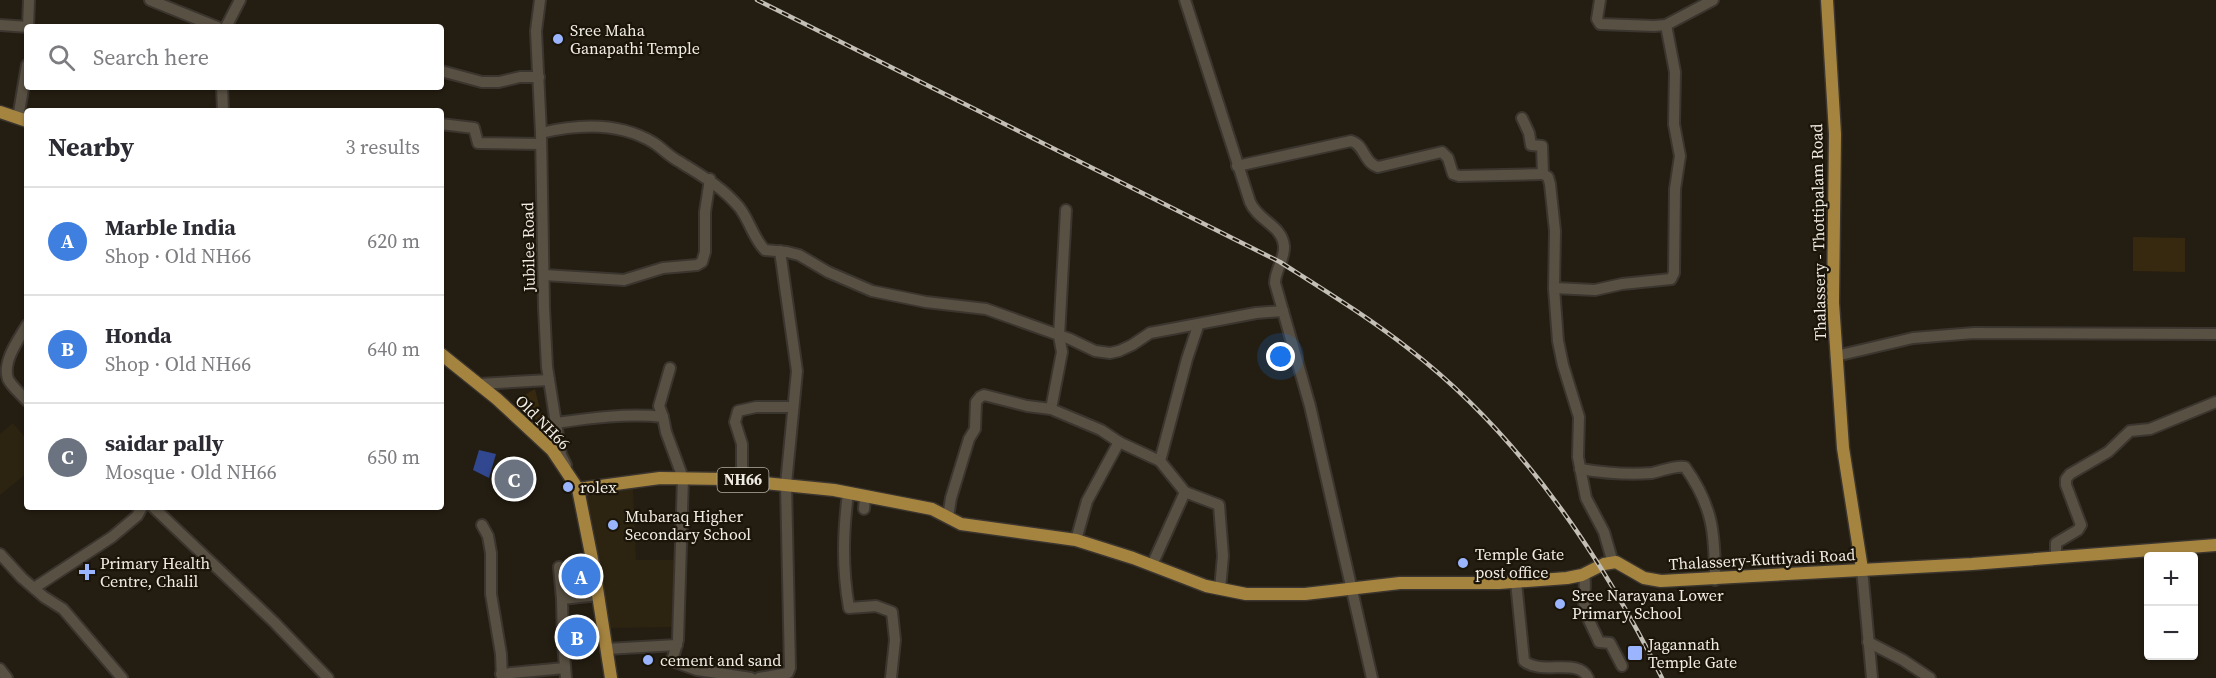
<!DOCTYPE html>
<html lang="en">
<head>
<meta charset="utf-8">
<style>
	body { margin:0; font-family:"Source Serif 4",serif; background:#f2f2f3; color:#2b2b33 }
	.controls { position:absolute; right:18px; bottom:18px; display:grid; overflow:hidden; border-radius:6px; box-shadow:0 2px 4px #0004 }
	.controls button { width:54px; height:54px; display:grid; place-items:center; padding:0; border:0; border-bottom:2px solid #e1e1e2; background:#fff; color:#2b2b33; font:30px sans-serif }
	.you { position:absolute; left:1281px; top:357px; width:21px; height:21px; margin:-15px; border:4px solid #fff; border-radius:50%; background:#1a73e8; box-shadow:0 0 0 9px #1a73e833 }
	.badge { display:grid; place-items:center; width:39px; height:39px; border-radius:50%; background:#0b8043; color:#fff; font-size:20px; font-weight:700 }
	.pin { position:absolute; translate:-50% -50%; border:3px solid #fff; box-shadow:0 2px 6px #0006 }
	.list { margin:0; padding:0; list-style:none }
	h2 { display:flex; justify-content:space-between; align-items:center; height:78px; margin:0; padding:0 24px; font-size:26px }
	h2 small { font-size:20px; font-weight:400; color:#7c7c81 }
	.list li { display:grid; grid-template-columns:39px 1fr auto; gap:18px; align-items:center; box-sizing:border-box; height:108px; padding:0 24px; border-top:2px solid #e1e1e2 }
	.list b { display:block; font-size:22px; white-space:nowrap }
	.list p { margin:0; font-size:20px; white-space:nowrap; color:#7c7c81 }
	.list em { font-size:20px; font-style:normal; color:#7c7c81 }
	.icon { flex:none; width:33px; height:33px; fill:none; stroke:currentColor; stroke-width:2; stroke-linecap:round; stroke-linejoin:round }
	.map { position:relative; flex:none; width:2216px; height:678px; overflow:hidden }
	.search { position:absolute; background:#fff; box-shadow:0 2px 4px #0004; left:24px; top:24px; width:420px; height:66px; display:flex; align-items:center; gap:15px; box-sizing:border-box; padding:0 21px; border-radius:6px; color:#7c7c81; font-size:22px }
	.panel { position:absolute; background:#fff; box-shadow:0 2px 4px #0004; left:24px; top:108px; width:420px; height:402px; border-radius:6px }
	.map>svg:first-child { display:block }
</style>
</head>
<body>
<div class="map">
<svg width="2216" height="678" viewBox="0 0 2216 678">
	<rect width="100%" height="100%" fill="#241d11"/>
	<g fill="#2d2311">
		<path d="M13 423 27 440V473L0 495V434Z"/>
		<path d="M633 488 636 560H677V627L607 628 585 491Z"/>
	</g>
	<g fill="#372910">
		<path d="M2133 237 2185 238V272L2133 271Z"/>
		<path d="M535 389 544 426 514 401Z"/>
	</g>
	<path fill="#31478f" d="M479 450 496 454 489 478 473 470Z"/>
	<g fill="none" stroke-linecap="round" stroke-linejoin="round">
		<g stroke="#3b352f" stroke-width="14">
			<g id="minor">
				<path d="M150 0 217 27"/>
				<path d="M540 0 536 31 541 133 544 308 547 367 561 455 566 465"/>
				<path d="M1185 0 1250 202C1258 221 1282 225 1284 246 1285 259 1275 270 1275 283L1310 406 1372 678"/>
				<path d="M1600 0 1597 19 1600 24 1654 26 1666 25 1713 0"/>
				<path d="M0 25 28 27"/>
				<path d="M28 27 29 0"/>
				<path d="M226 27 240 0"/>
				<path d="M441 71 482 82H499L520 77H539"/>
				<path d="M222 87 223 111"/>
				<path d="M18 118 27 65"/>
				<path d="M1522 118 1529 133 1531 145 1542 146 1543 174 1548 177 1550 184 1555 231 1554 288 1558 341 1563 365 1579 417 1578 457 1586 498 1604 532 1613 563"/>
				<path d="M441 124 474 128 478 143 541 144"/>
				<path d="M541 133C578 124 620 122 654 143 663 149 670 157 680 162 702 176 721 186 739 207 750 221 753 238 765 250L787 252 799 255 828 272 872 291 926 302 986 309 1070 339 1095 351 1110 353 1119 351 1132 345 1150 333 1256 313 1283 311"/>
				<path d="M1237 166 1351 141C1365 145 1363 162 1378 167L1442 152 1448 158 1453 174 1459 176 1543 174"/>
				<path d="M544 275 624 280 663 268 697 265 702 262 705 252V212L710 179"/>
				<path d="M1554 288 1595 290 1622 284 1671 279 1674 273 1675 189 1680 156 1674 124 1675 72 1666 25"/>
				<path d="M27 325C19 339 2 361 8 379 12 387 21 394 27 401"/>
				<path d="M1836 356 1913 338 1974 333 2216 334"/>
				<path d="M479 384 549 380"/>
				<path d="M1051 409 1062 352 1059 336 1066 210"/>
				<path d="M663 417 659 406 670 368"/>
				<path d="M556 423C590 418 628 413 663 417L666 432 683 478 678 640 672 661 697 670 751 678"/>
				<path d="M1160 461 1187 359 1198 326"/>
				<path d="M1580 469C1604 473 1628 475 1652 473 1662 471 1675 465 1685 467 1713 506 1715 534 1715 580"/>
				<path d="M742 480V444L735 422 738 411 756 407H793"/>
				<path d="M848 493C843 534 842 567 849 608L876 606 892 612 895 640 891 678"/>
				<path d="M153 507 274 622 328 678"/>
				<path d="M864 509 865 497"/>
				<path d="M948 517 951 498 969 439 975 429 976 402 980 397 984 395 1027 406 1051 409 1101 430 1119 442 1160 461 1185 492 1219 505 1223 556 1220 589"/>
				<path d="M482 525 488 536 491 553V594L501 654 502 678"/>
				<path d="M1076 540 1087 501 1119 442"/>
				<path d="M0 554 22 578 44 597 63 609 122 678"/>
				<path d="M2056 558V543L2078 530 2081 525 2066 485V479L2070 474 2108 452 2130 431 2150 429 2216 402"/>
				<path d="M1152 565 1185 492"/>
				<path d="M559 567 562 599"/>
				<path d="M1862 569 1872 678"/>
				<path d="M1584 574C1586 585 1584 592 1584 602 1585 617 1594 629 1599 642L1610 643 1622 666"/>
				<path d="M1516 582 1524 661C1542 676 1579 657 1588 678"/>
				<path d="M34 588 112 537 137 516 142 507"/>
				<path d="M1868 642 1903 660 1930 678"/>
				<path d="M606 649 677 645"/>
				<path d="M0 669 7 678"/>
				<path d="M501 674 565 668"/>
				<path d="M566 678 563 643 562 599 598 595"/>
				<path d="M759 678 788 673 790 668 786 484 797 371 780 251"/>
			</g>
		</g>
		<g stroke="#3b352f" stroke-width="15">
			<g id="major">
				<path d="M1827 0 1835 134 1833 303 1843 448 1862 569"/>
				<path d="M0 112 27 121"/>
				<path d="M441 354 497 399 552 450 578 489 594 569 611 678"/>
				<path d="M578 489 660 478 725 479 834 490 932 509 961 524 1076 540 1133 558 1206 586 1246 594H1305L1400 583H1499L1567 578 1582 575 1604 564 1616 562 1644 578 1661 581 1972 564 2216 545"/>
			</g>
		</g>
		<use href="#minor" stroke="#585042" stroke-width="10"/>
		<use href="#major" stroke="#a58440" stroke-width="12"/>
		<g stroke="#c3bfb6" stroke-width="4.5">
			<path id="rail" d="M757 0 1280 262C1324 290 1368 317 1409 349 1518 433 1601 555 1662 678"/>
		</g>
		<use href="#rail" stroke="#1b1408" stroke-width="2" stroke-dasharray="7" stroke-linecap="butt"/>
	</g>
	<g fill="#9ab5fd" stroke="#1b1408" stroke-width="2">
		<circle cx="558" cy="39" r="6"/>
		<circle cx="568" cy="487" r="6"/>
		<circle cx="613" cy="525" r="6"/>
		<circle cx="1463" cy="563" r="6"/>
		<path d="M84 563h6v6h6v6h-6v6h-6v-6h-6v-6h6z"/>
		<circle cx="1560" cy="604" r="6"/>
		<rect x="1627" y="645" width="16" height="16" rx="3"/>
		<circle cx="648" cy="660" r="6"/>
	</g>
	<g text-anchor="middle" stroke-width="4.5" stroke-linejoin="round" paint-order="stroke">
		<rect fill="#1b1408" stroke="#b1aca3" stroke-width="1.5" x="717.5" y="468" width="51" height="24" rx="4.5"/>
		<g font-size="15" font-weight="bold" fill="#f1ede5">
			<text x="743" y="485">NH66</text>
		</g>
		<g font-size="16" fill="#f1ede5" stroke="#1b1408" text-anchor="start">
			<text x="570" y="36">Sree Maha<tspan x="570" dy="18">Ganapathi Temple</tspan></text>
			<text x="580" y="493">rolex</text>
			<text x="625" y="522">Mubaraq Higher<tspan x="625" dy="18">Secondary School</tspan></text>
			<text x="1475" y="560">Temple Gate<tspan x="1475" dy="18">post office</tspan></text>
			<text x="100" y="569">Primary Health<tspan x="100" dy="18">Centre, Chalil</tspan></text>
			<text x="1572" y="601">Sree Narayana Lower<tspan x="1572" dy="18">Primary School</tspan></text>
			<text x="1648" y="650">Jagannath<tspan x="1648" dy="18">Temple Gate</tspan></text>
			<text x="660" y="666">cement and sand</text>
		</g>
		<g font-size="16" fill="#f1ede5" stroke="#1b1408">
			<text transform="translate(1818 232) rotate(-91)" y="6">Thalassery - Thottipalam Road</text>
			<text transform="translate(528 247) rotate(-91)" y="6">Jubilee Road</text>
			<text transform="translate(543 422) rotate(45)" y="6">Old NH66</text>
			<text transform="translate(1762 559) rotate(-3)" y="6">Thalassery-Kuttiyadi Road</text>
		</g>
	</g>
</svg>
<div class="controls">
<button>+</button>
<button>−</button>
</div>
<div class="you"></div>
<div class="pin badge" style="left:581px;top:576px;background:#3f7fe0">A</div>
<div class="pin badge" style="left:577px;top:637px;background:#3f7fe0">B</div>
<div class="pin badge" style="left:514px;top:479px;background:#6b7280">C</div>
<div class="search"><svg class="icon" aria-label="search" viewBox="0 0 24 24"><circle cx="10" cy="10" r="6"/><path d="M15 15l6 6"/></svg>Search here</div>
<section class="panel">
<h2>Nearby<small>3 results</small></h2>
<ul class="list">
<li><span class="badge" style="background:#3f7fe0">A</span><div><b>Marble India</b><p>Shop · Old NH66</p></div><em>620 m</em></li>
<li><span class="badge" style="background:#3f7fe0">B</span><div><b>Honda</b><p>Shop · Old NH66</p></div><em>640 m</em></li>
<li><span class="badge" style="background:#6b7280">C</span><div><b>saidar pally</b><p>Mosque · Old NH66</p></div><em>650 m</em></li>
</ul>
</section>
</div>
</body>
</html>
